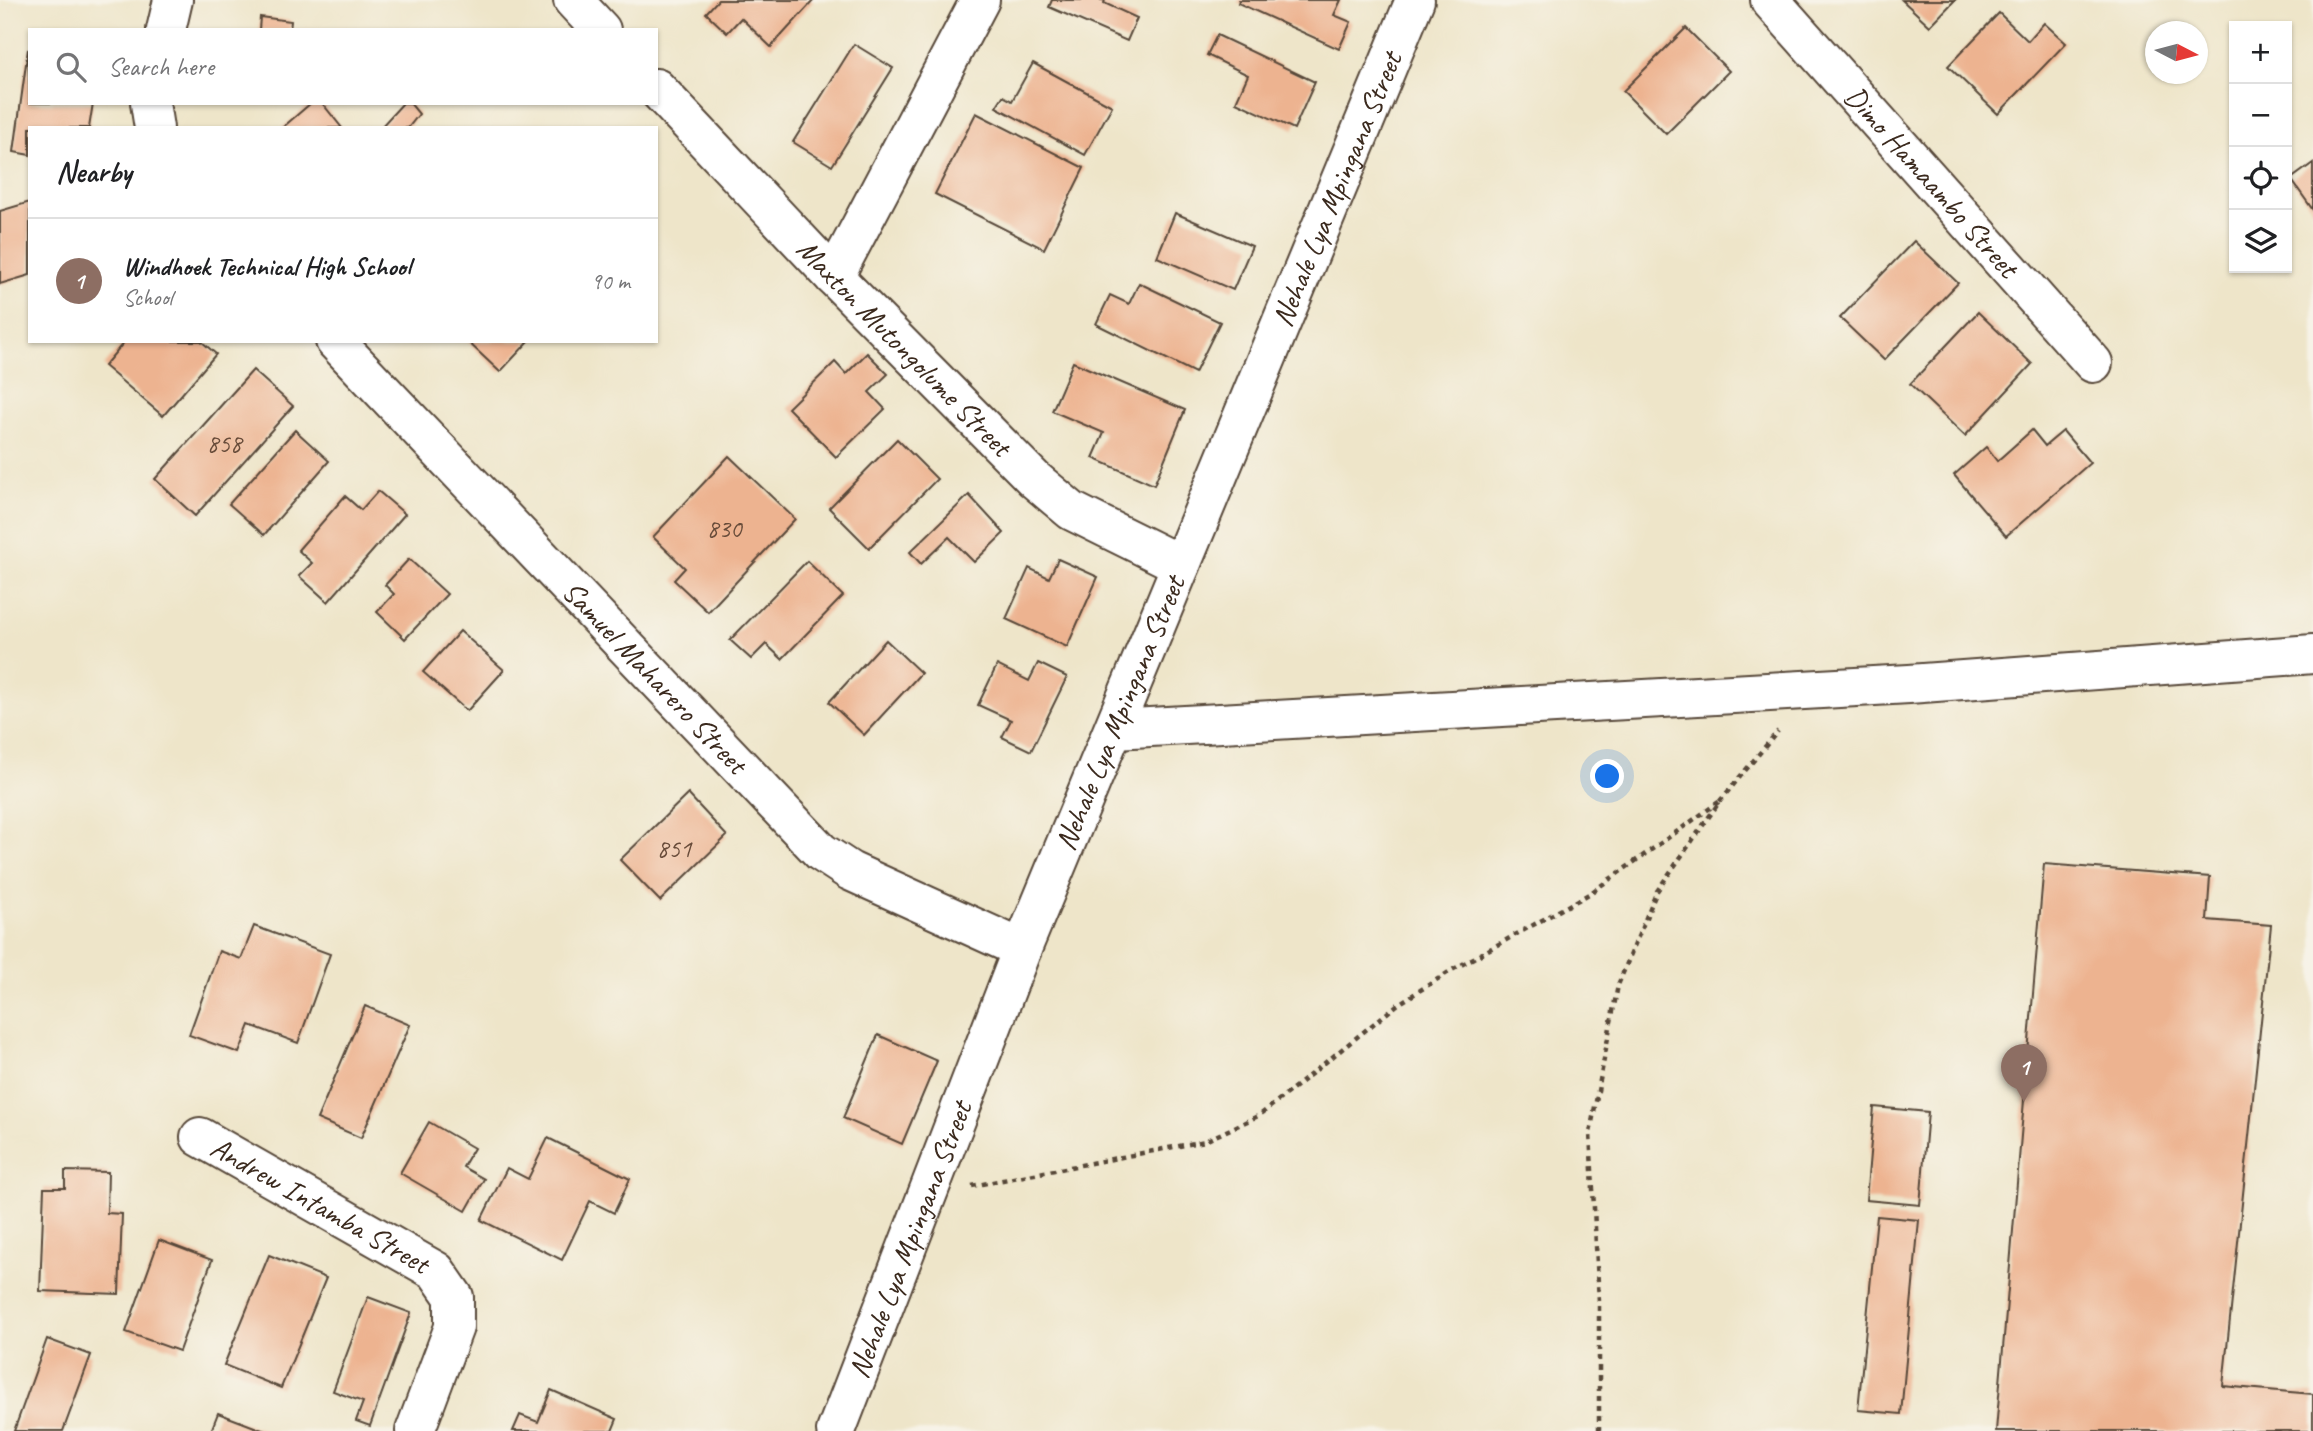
<!DOCTYPE html>
<html lang="en">
<head>
<meta charset="utf-8">
<style>
	body { margin:0; font-family:Caveat,sans-serif; background:#f6f6f6; color:#202124 }
	.controls { position:absolute; right:21px; top:21px; display:grid; overflow:hidden; border-radius:0px; box-shadow:0 2px 5px #0004 }
	.controls button { width:63px; height:63px; display:grid; place-items:center; padding:0; border:0; border-bottom:2px solid #e0e0e0; background:#fff; color:#202124; font:35px sans-serif }
	.compass { position:absolute; left:2145px; top:21px; width:63px; height:63px; border-radius:50%; background:#fff; box-shadow:0 2px 5px #0004; rotate:96deg }
	.you { position:absolute; left:1608px; top:777px; width:24px; height:24px; margin:-18px; border:5px solid #fff; border-radius:50%; background:#1a73e8; box-shadow:0 0 0 10px #1a73e833 }
	.badge { display:grid; place-items:center; width:46px; height:46px; border-radius:50%; background:#111827; color:#fff; font-size:23px; font-weight:700 }
	.pin { position:absolute; translate:-50% -58px; filter:drop-shadow(0 2px 4px #0008) }
	.pin::after { content:''; position:absolute; top:37px; width:24px; height:21px; background:inherit; clip-path:polygon(0 0,100% 0,50% 100%) }
	.list { margin:0; padding:0; list-style:none }
	h2 { display:flex; justify-content:space-between; align-items:center; height:91px; margin:0; padding:0 28px; font-size:30px }
	h2 small { font-size:23px; font-weight:400; color:#757577 }
	.list li { display:grid; grid-template-columns:46px 1fr auto; gap:21px; align-items:center; box-sizing:border-box; height:126px; padding:0 28px; border-top:2px solid #e0e0e0 }
	.list b { display:block; font-size:26px; white-space:nowrap }
	.list p { margin:0; font-size:23px; white-space:nowrap; color:#757577 }
	.list em { font-size:23px; font-style:normal; color:#757577 }
	.icon { flex:none; width:38px; height:38px; fill:none; stroke:currentColor; stroke-width:2; stroke-linecap:round; stroke-linejoin:round }
	.map { position:relative; flex:none; width:2313px; height:1431px; overflow:hidden }
	.search { position:absolute; background:#fff; box-shadow:0 2px 5px #0004; left:28px; top:28px; width:630px; height:77px; display:flex; align-items:center; gap:18px; box-sizing:border-box; padding:0 24px; border-radius:0px; color:#757577; font-size:26px }
	.panel { position:absolute; background:#fff; box-shadow:0 2px 5px #0004; left:28px; top:126px; width:630px; height:217px; border-radius:0px }
	.map>svg:first-child { display:block }
</style>
</head>
<body>
<div class="map">
<svg width="2313" height="1431" viewBox="0 0 2313 1431">
	<rect width="100%" height="100%" fill="#f7f3e8"/>
	<filter id="ink" filterUnits="userSpaceOnUse"><feTurbulence type="fractalNoise" baseFrequency=".0143" numOctaves="2"/><feDisplacementMap in="SourceGraphic" scale="14" xChannelSelector="R" yChannelSelector="G"/><feConvolveMatrix kernelMatrix="1 2 1 2 8 2 1 2 1" color-interpolation-filters="sRGB"/></filter>
	<filter id="wash" filterUnits="userSpaceOnUse"><feTurbulence type="fractalNoise" baseFrequency=".00686" numOctaves="4" result="noise"/><feDisplacementMap in="SourceGraphic" scale="28" xChannelSelector="R" yChannelSelector="G"/><feGaussianBlur stdDeviation="1.57" result="paint"/><feColorMatrix in="noise" values="0 0 0 0 0 0 0 0 0 0 0 0 0 0 0 0 0 1.4 0 .05"/><feComposite in="paint" operator="in"/></filter>
	<g filter="url(#wash)">
		<rect width="100%" height="100%" fill="#eee5c9"/>
		<g id="blocks">
			<g fill="#edb390">
				<path d="M718 0H814L771 47 741 18 727 33 706 13Z"/>
				<path d="M1052 0H1105L1104 3 1137 18 1127 41 1049 7Z"/>
				<path d="M1239 0H1341L1334 15 1351 22 1339 49 1238 3Z"/>
				<path d="M1902 0H1955L1930 26Z"/>
				<path d="M1999 13 2028 41 2044 23 2066 43 1998 114 1948 66Z"/>
				<path d="M260 17 291 21 290 30H259Z"/>
				<path d="M1686 28 1729 71 1666 134 1623 91Z"/>
				<path d="M1217 35 1315 82 1294 129 1236 102 1248 75 1207 55Z"/>
				<path d="M854 44 893 68 832 166 793 142Z"/>
				<path d="M28 49 30 103H93L89 128H30V155L14 152Z"/>
				<path d="M1033 63 1112 106 1085 155 996 107 1003 96 1012 101Z"/>
				<path d="M311 103H322L342 128H282Z"/>
				<path d="M403 103H410L419 114 408 128H380Z"/>
				<path d="M976 113 1084 168 1044 249 935 194Z"/>
				<path d="M2313 163V210L2291 179Z"/>
				<path d="M30 202V275L0 284V211Z"/>
				<path d="M1175 213 1252 246 1233 290 1157 257Z"/>
				<path d="M1914 241 1958 283 1884 360 1840 318Z"/>
				<path d="M1139 283 1220 322 1195 373 1096 324 1110 295 1129 304Z"/>
				<path d="M1978 312 2032 364 1965 436 1910 384Z"/>
				<path d="M125 341H201L216 354 163 416 104 366Z"/>
				<path d="M467 341H529L500 372Z"/>
				<path d="M867 353 888 374 869 392 885 409 836 457 788 408 835 362 846 374Z"/>
				<path d="M1073 362 1185 410 1154 485 1093 458 1104 433 1052 411Z"/>
				<path d="M253 370 293 406 195 516 155 479Z"/>
				<path d="M295 430 329 461 264 535 229 504Z"/>
				<path d="M2032 430 2045 446 2063 431 2090 463 2006 536 1954 475 1986 447 1997 461Z"/>
				<path d="M897 439 937 479 869 548 829 508Z"/>
				<path d="M729 456 795 519 708 612 674 580 685 568 653 537Z"/>
				<path d="M378 491 405 514 328 602 299 576 312 563 298 550 345 496 361 510Z"/>
				<path d="M969 495 1004 533 974 562 949 537 921 564 910 552Z"/>
				<path d="M409 559 447 594 405 639 377 612 394 594 385 585Z"/>
				<path d="M1058 559 1098 577 1067 647 1006 619 1029 568 1049 578Z"/>
				<path d="M807 561 843 596 782 659 766 644 751 659 730 640Z"/>
				<path d="M460 631 504 670 467 711 423 672Z"/>
				<path d="M886 640 921 673 864 735 829 702Z"/>
				<path d="M1038 663 1067 677 1031 751 1002 737 1011 720 978 705 997 665 1029 681Z"/>
				<path d="M688 794 727 836 660 901 620 860Z"/>
				<path d="M2044 864 2210 877 2207 920 2271 925 2223 1386 2313 1394V1431H1996Z"/>
				<path d="M254 926 330 954 298 1043 250 1025 239 1053 189 1035 219 951 241 959Z"/>
				<path d="M365 1006 410 1025 361 1138 317 1119Z"/>
				<path d="M878 1035 937 1061 902 1144 843 1118Z"/>
				<path d="M1874 1107 1928 1112 1920 1205 1866 1200Z"/>
				<path d="M429 1122 474 1148 463 1167 484 1179 466 1211 400 1173Z"/>
				<path d="M548 1138 630 1179 614 1213 590 1201 562 1260 481 1220 507 1168 528 1179Z"/>
				<path d="M65 1171 108 1172 107 1213 122 1214 119 1294 40 1291 44 1188H65Z"/>
				<path d="M1877 1216 1919 1220 1901 1414 1858 1410Z"/>
				<path d="M159 1240 212 1260 179 1351 126 1332Z"/>
				<path d="M269 1255 326 1278 281 1388 224 1365Z"/>
				<path d="M368 1297 411 1313 370 1426 356 1421 363 1402 333 1391Z"/>
				<path d="M47 1339 91 1355 63 1431H14Z"/>
				<path d="M551 1390 617 1419 612 1431H513L520 1415 538 1422Z"/>
				<path d="M218 1413 265 1431H211Z"/>
			</g>
		</g>
	</g>
	<g filter="url(#ink)">
		<use href="#blocks" fill-opacity="0" stroke="#564638" stroke-width="2"/>
		<g fill="none" stroke-linecap="round" stroke-linejoin="round">
			<g stroke="#564638" stroke-width="42">
				<g id="minor">
					<path d="M573 0 601 30"/>
					<path id="s1" d="M1770 0 2093 363"/>
					<path d="M166 30 173 0"/>
					<path id="s2" d="M656 88 834 277 1034 479 1072 511 1181 565"/>
					<path d="M150 103 154 128"/>
					<path d="M834 277 980 0"/>
					<path id="s3" d="M335 341 821 852 850 871 1022 949"/>
					<path d="M1115 729 1909 684 2313 654"/>
					<path id="s4" d="M200 1137 436 1271 454 1297V1327L415 1431"/>
					<path id="s5" d="M836 1431 1022 949 1415 0"/>
				</g>
			</g>
			<g stroke="#564638" stroke-width="4.5" stroke-dasharray="5 5" stroke-linecap="butt">
				<path d="M972 1186 1205 1141 1260 1115 1397 1005 1452 970 1589 894 1720 801"/>
				<path d="M1599 1431V1302L1590 1133 1618 985 1657 891 1720 801 1778 731"/>
			</g>
			<use href="#minor" stroke="#fff" stroke-width="38"/>
		</g>
	</g>
	<g text-anchor="middle" stroke-width="5" stroke-linejoin="round" paint-order="stroke">
		<g font-size="26" fill="#684c3a">
			<text x="224" y="452">858</text>
			<text x="724" y="537">830</text>
			<text x="674" y="857">851</text>
		</g>
		<g font-size="30" fill="#3b2a1e" stroke="#f7f3e8">
			<text dy="10" stroke="none"><textPath href="#s1" startOffset="243">Dimo Hamaambo Street</textPath></text>
			<text dy="10" stroke="none"><textPath href="#s5" startOffset="1339">Nehale Lya Mpingana Street</textPath></text>
			<text dy="10" stroke="none"><textPath href="#s2" startOffset="359">Maxton Mutongolume Street</textPath></text>
			<text dy="10" stroke="none"><textPath href="#s3" startOffset="464">Samuel Maharero Street</textPath></text>
			<text dy="10" stroke="none"><textPath href="#s5" startOffset="772">Nehale Lya Mpingana Street</textPath></text>
			<text dy="10" stroke="none"><textPath href="#s4" startOffset="138">Andrew Intamba Street</textPath></text>
			<text dy="10" stroke="none"><textPath href="#s5" startOffset="205">Nehale Lya Mpingana Street</textPath></text>
		</g>
	</g>
</svg>
<div class="controls">
<button>+</button>
<button>−</button>
<button><svg class="icon" aria-label="locate" viewBox="0 0 24 24"><circle cx="12" cy="12" r="6"/><path d="M12 2v4M12 18v4M2 12h4M18 12h4"/></svg></button>
<button><svg class="icon" aria-label="layers" viewBox="0 0 24 24"><path d="M12 4l9 5-9 5-9-5zM3 14l9 5 9-5"/></svg></button>
</div>
<svg class="compass" viewBox="-18 -18 36 36"><path d="M0-13l5 13h-10z" fill="#e53935"/><path d="M0 13l5-13h-10z" fill="#757577"/></svg>
<div class="you"></div>
<div class="pin badge" style="left:2024px;top:1102px;background:#8d6e63">1</div>
<div class="search"><svg class="icon" aria-label="search" viewBox="0 0 24 24"><circle cx="10" cy="10" r="6"/><path d="M15 15l6 6"/></svg>Search here</div>
<section class="panel">
<h2>Nearby<small></small></h2>
<ul class="list">
<li><span class="badge" style="background:#8d6e63">1</span><div><b>Windhoek Technical High School</b><p>School</p></div><em>90 m</em></li>
</ul>
</section>
</div>
</body>
</html>
